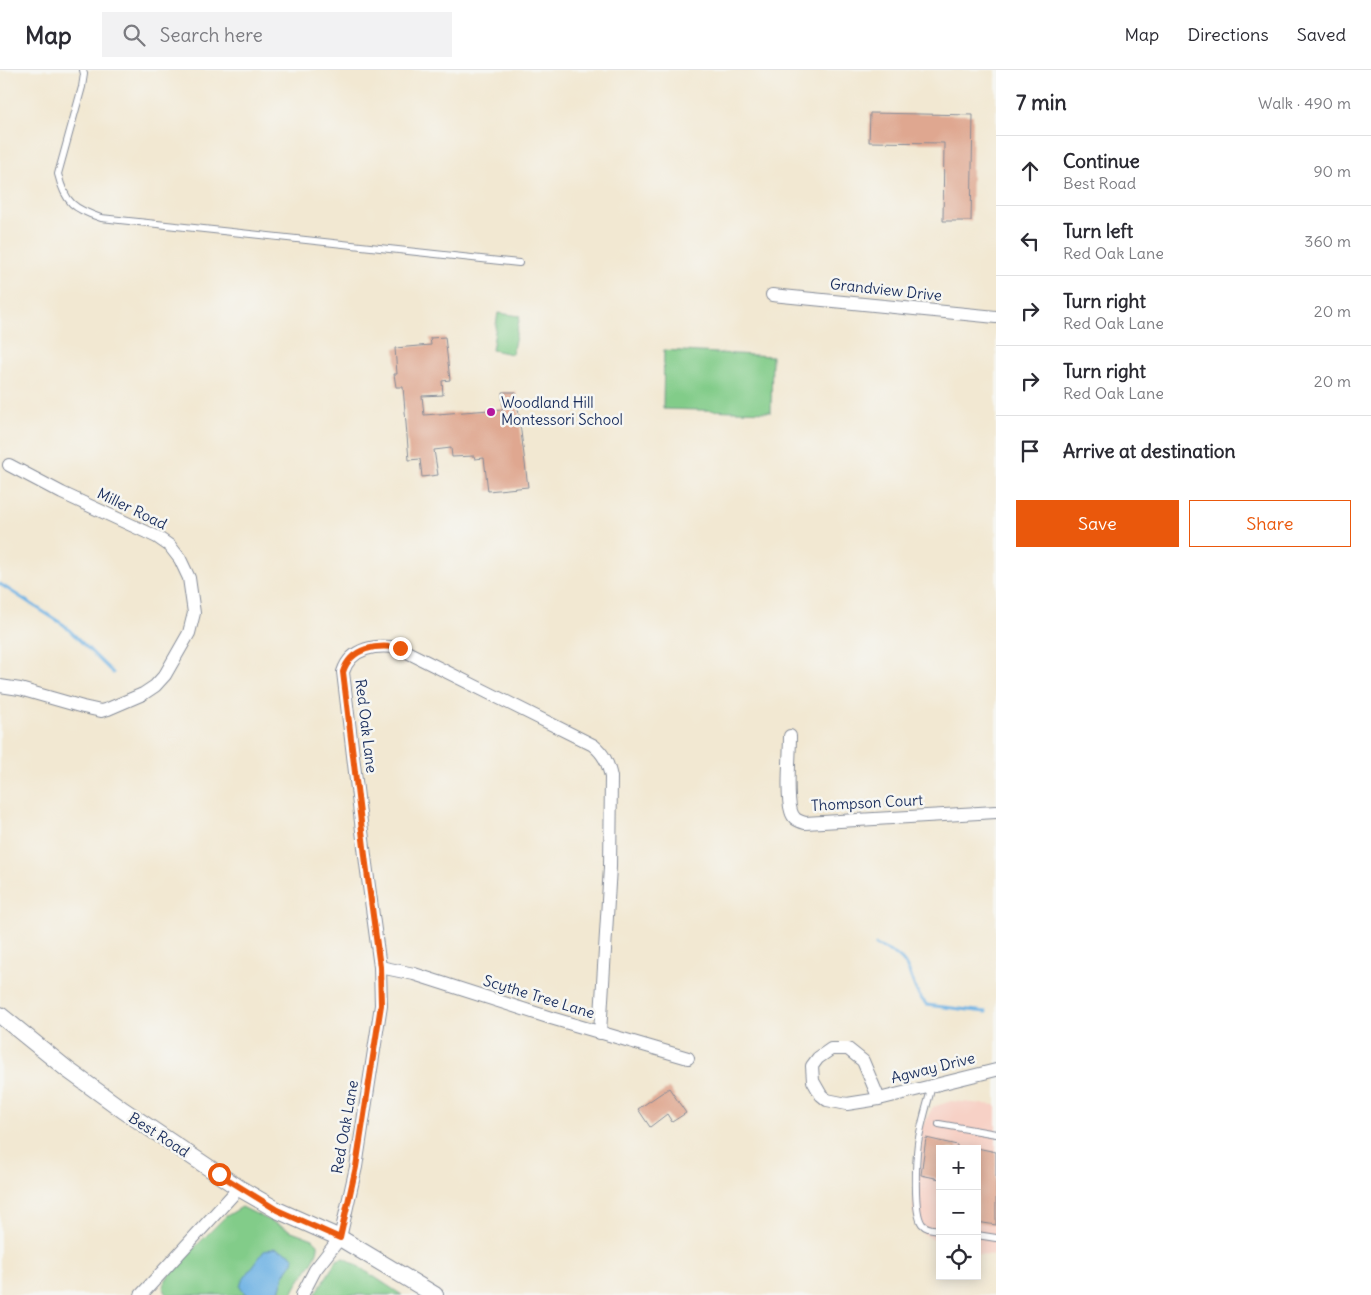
<!DOCTYPE html>
<html lang="en">
<head>
<meta charset="utf-8">
<style>
	body { margin:0; font-family:Delius,sans-serif; background:#f2f2f3; color:#2b2b33 }
	.controls { position:absolute; right:15px; bottom:15px; display:grid; overflow:hidden; border-radius:0px; box-shadow:0 2px 12px #0003 }
	.controls button { width:45px; height:45px; display:grid; place-items:center; padding:0; border:0; border-bottom:1px solid #e1e1e2; background:#fff; color:#2b2b33; font:25px sans-serif }
	.stop { position:absolute; width:15px; height:15px; margin:-11px; border:4px solid #ea580c; border-radius:50%; background:#fff }
	.stop.end { background:#ea580c; border-color:#fff; box-shadow:0 1px 5px #0008 }
	.list { margin:0; padding:0; list-style:none }
	h2 { display:flex; justify-content:space-between; align-items:center; height:65px; margin:0; padding:0 20px; font-size:21px }
	h2 small { font-size:16px; font-weight:400; color:#7c7c81 }
	.list li { display:grid; grid-template-columns:32px 1fr auto; gap:15px; align-items:center; box-sizing:border-box; height:70px; padding:0 20px; border-top:1px solid #e1e1e2 }
	.list b { display:block; font-size:19px; white-space:nowrap }
	.list p { margin:0; font-size:16px; white-space:nowrap; color:#7c7c81 }
	.list em { font-size:16px; font-style:normal; color:#7c7c81 }
	.actions { display:flex; gap:10px; padding:15px 20px }
	.actions a { flex:1; padding:11px 0; border:1px solid #ea580c; border-radius:0px; text-align:center; font-size:18px; color:#ea580c }
	.actions .main { background:#ea580c; color:#fff }
	.icon { flex:none; width:28px; height:28px; fill:none; stroke:currentColor; stroke-width:2; stroke-linecap:round; stroke-linejoin:round }
	.map { position:relative; flex:none; width:996px; height:1225px; overflow:hidden }
	header { display:flex; align-items:center; gap:30px; box-sizing:border-box; height:70px; padding:0 25px; background:#fff; border-bottom:1px solid #e1e1e2 }
	header strong { font-size:24px }
	nav { display:flex; gap:28px; margin-inline-start:auto; font-size:18px }
	.search { width:350px; height:45px; background:#f2f2f3; display:flex; align-items:center; gap:12px; box-sizing:border-box; padding:0 18px; border-radius:0px; color:#7c7c81; font-size:19px }
	main { display:flex }
	aside { flex:1; background:#fff }
	.map>svg:first-child { display:block }
</style>
</head>
<body>
<header>
<strong>Map</strong>
<div class="search"><svg class="icon" aria-label="search" viewBox="0 0 24 24"><circle cx="10" cy="10" r="6"/><path d="M15 15l6 6"/></svg>Search here</div>
<nav><a>Map</a><a>Directions</a><a>Saved</a></nav>
</header>
<main>
<div class="map">
<svg width="996" height="1225" viewBox="0 0 996 1225">
	<rect width="100%" height="100%" fill="#f6f6f2"/>
	<filter id="ink" filterUnits="userSpaceOnUse"><feTurbulence type="fractalNoise" baseFrequency=".02" numOctaves="2"/><feDisplacementMap in="SourceGraphic" scale="10" xChannelSelector="R" yChannelSelector="G"/><feConvolveMatrix kernelMatrix="1 2 1 2 8 2 1 2 1" color-interpolation-filters="sRGB"/></filter>
	<filter id="wash" filterUnits="userSpaceOnUse"><feTurbulence type="fractalNoise" baseFrequency=".0096" numOctaves="4" result="noise"/><feDisplacementMap in="SourceGraphic" scale="20" xChannelSelector="R" yChannelSelector="G"/><feGaussianBlur stdDeviation="1.12" result="paint"/><feColorMatrix in="noise" values="0 0 0 0 0 0 0 0 0 0 0 0 0 0 0 0 0 1.4 0 .05"/><feComposite in="paint" operator="in"/></filter>
	<g filter="url(#wash)">
		<rect width="100%" height="100%" fill="#f2e8d2"/>
		<path fill="#f7d1c6" d="M951 1031 996 1035V1185L977 1184V1079H940V1174L923 1163 913 1142 919 1062 933 1037Z"/>
		<g fill="#82cc89" stroke="#4e7e74">
			<path d="M498 243 520 246 512 284 492 280Z"/>
			<path d="M664 280 772 286 771 342 663 339Z"/>
			<path d="M242 1137 289 1160 313 1169 318 1174C320 1189 297 1209 292 1225H278L284 1205 293 1192 244 1223 246 1225H167L163 1217 164 1213 172 1200 225 1147Z"/>
			<path d="M342 1188 347 1189 402 1225H315L337 1190Z"/>
		</g>
		<path fill="#6eb2e4" stroke="#4470a1" d="M275 1178 290 1184 294 1187 293 1192 284 1205 278 1225H246L240 1216 242 1211 264 1181Z"/>
		<g fill="none" stroke-linecap="round" stroke-linejoin="round">
			<g stroke="#6eb2e4" stroke-width="3">
				<path d="M0 514 64 555 113 603"/>
				<path d="M876 875C886 880 899 884 905 894 914 909 913 922 927 935L986 942"/>
			</g>
		</g>
		<g id="blocks">
			<g fill="#dfa790">
				<path d="M870 43 973 45 971 151H943L944 73 869 72Z"/>
				<path d="M445 267 450 310 442 311 443 325 422 326 424 345 503 339 502 322H516L528 417 488 421 484 388 475 389 474 386 452 387 451 378 434 380 438 405 422 407 420 389 409 390 403 317H396L394 304H397L395 278 431 275 430 268Z"/>
				<path d="M669 1018 686 1043 672 1052 667 1044 650 1057 638 1039Z"/>
				<path d="M926 1068 957 1075V1079H940V1109L921 1105Z"/>
				<path d="M977 1078 996 1082V1155L977 1152Z"/>
			</g>
		</g>
	</g>
	<g filter="url(#ink)">
		<use href="#blocks" fill-opacity="0" stroke="#868c98" stroke-width="1"/>
		<g fill="none" stroke-linecap="round" stroke-linejoin="round">
			<g stroke="#868c98" stroke-width="8">
				<g id="service">
					<path d="M83 0 84 4 82 17 58 104C65 133 74 139 101 148L519 193"/>
					<path d="M932 1016C927 1035 921 1054 918 1073 916 1089 913 1142 922 1154 926 1159 933 1159 940 1160"/>
					<path d="M939 1054 996 1064"/>
					<path d="M977 1165 996 1168"/>
				</g>
			</g>
			<g stroke="#868c98" stroke-width="14">
				<g id="minor">
					<path d="M772 225 996 247"/>
					<path d="M0 616 20 619 83 637 101 641 108 639 143 624 155 616 165 605 189 563 194 543 189 508 180 489 170 476 157 467 62 423 9 395"/>
					<path d="M790 666C790 685 786 725 791 741 793 749 798 751 805 753L996 742"/>
					<path d="M380 897 414 904 551 948 688 988"/>
					<path d="M879 1029 863 991 848 979H831L818 988 812 996 813 1011 821 1025 827 1030 847 1034 879 1029 996 1000"/>
					<path d="M141 1225 239 1118"/>
					<path d="M302 1225 315 1200 340 1168 356 1097 381 935 380 897 366 794 343 602C351 577 377 574 399 578L593 675C604 684 608 693 611 707L610 797 600 963"/>
				</g>
			</g>
			<g stroke="#868c98" stroke-width="18">
				<path id="tertiary" d="M0 945 68 1000 123 1040 239 1118 277 1140 340 1168 435 1225"/>
			</g>
			<use href="#service" stroke="#fff" stroke-width="6"/>
			<use href="#minor" stroke="#fff" stroke-width="12"/>
			<use href="#tertiary" stroke="#fff" stroke-width="16"/>
		</g>
	</g>
	<g fill="none" stroke-linecap="round" stroke-linejoin="round" filter="url(#ink)">
		<path stroke="#ea580c" stroke-width="6" d="M219 1104 277 1140 340 1168 356 1097 381 935 380 897 366 794 343 602C351 577 377 574 400 578"/>
	</g>
	<circle fill="#b5179e" stroke="#f6f6f2" stroke-width="2" cx="491" cy="342" r="5"/>
	<g text-anchor="middle" stroke-width="5" stroke-linejoin="round" paint-order="stroke">
		<g font-size="15" fill="#1b2f5e" stroke="#f6f6f2">
			<text transform="translate(886 220) rotate(6)" y="5">Grandview Drive</text>
			<text transform="translate(132 439) rotate(26)" y="5">Miller Road</text>
			<text transform="translate(366 656) rotate(83)" y="5">Red Oak Lane</text>
			<text transform="translate(867 733) rotate(-3)" y="5">Thompson Court</text>
			<text transform="translate(539 927) rotate(17)" y="5">Scythe Tree Lane</text>
			<text transform="translate(933 998) rotate(-14)" y="5">Agway Drive</text>
			<text transform="translate(345 1057) rotate(-80)" y="5">Red Oak Lane</text>
			<text transform="translate(159 1065) rotate(33)" y="5">Best Road</text>
		</g>
		<g font-size="15" fill="#1b2f5e" stroke="#f6f6f2" text-anchor="start">
			<text x="501" y="338">Woodland Hill<tspan x="501" dy="17">Montessori School</tspan></text>
		</g>
	</g>
</svg>
<div class="controls">
<button>+</button>
<button>−</button>
<button><svg class="icon" aria-label="locate" viewBox="0 0 24 24"><circle cx="12" cy="12" r="6"/><path d="M12 2v4M12 18v4M2 12h4M18 12h4"/></svg></button>
</div>
<div class="stop" style="left:219px;top:1104px"></div>
<div class="stop end" style="left:400px;top:578px"></div>
</div>
<aside>
<h2>7 min<small>Walk · 490 m</small></h2>
<ul class="list">
<li><svg class="icon" aria-label="ahead" viewBox="0 0 24 24"><path d="M12 20V5M6 11l6-6 6 6"/></svg><div><b>Continue</b><p>Best Road</p></div><em>90 m</em></li>
<li><svg class="icon" aria-label="left" viewBox="0 0 24 24"><path d="M17 20v-9H6M10 6l-5 5 5 5"/></svg><div><b>Turn left</b><p>Red Oak Lane</p></div><em>360 m</em></li>
<li><svg class="icon" aria-label="right" viewBox="0 0 24 24"><path d="M7 20v-9h11M14 6l5 5-5 5"/></svg><div><b>Turn right</b><p>Red Oak Lane</p></div><em>20 m</em></li>
<li><svg class="icon" aria-label="right" viewBox="0 0 24 24"><path d="M7 20v-9h11M14 6l5 5-5 5"/></svg><div><b>Turn right</b><p>Red Oak Lane</p></div><em>20 m</em></li>
<li><svg class="icon" aria-label="arrive" viewBox="0 0 24 24"><path d="M6 21V4h12l-3 4 3 4H6"/></svg><div><b>Arrive at destination</b></div></li>
</ul>
<div class="actions"><a class="main">Save</a><a>Share</a></div>
</aside>
</main>
</body>
</html>
